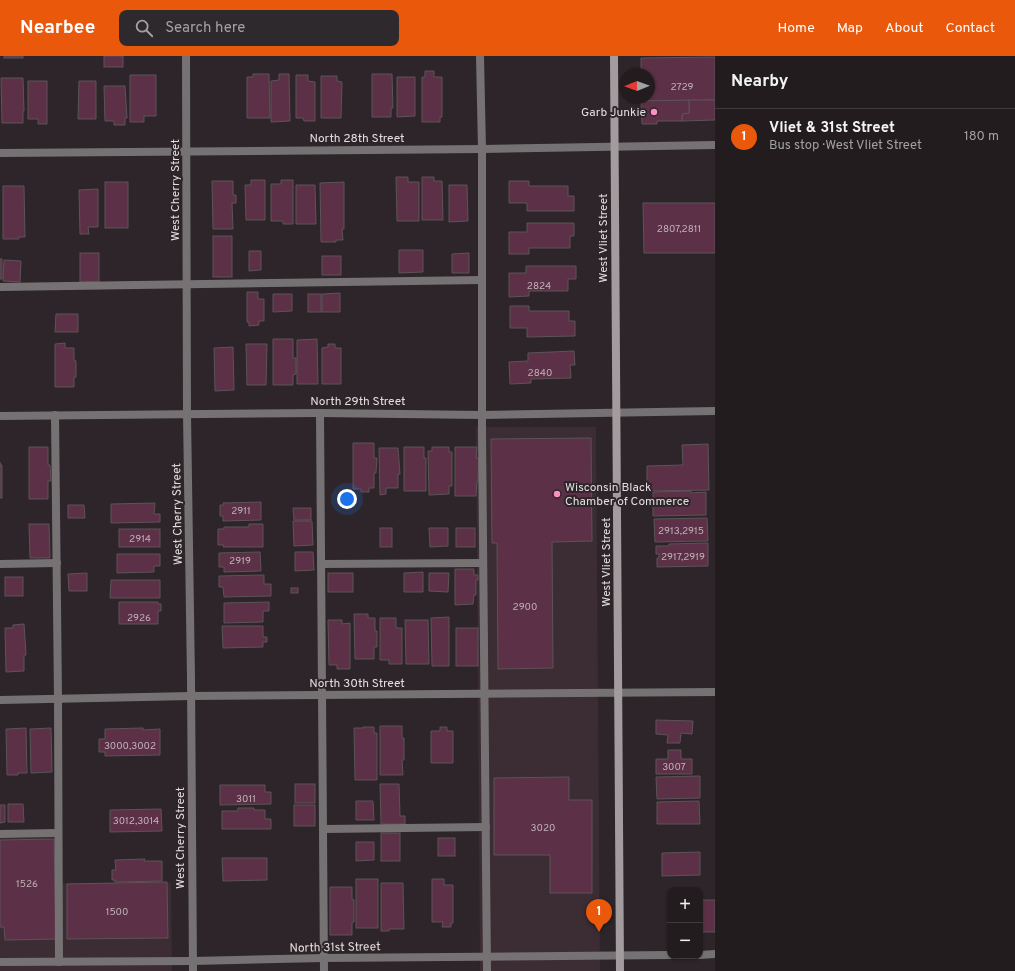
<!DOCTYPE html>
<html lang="en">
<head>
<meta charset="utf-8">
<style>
	body { margin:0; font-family:Overpass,sans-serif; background:#2e292c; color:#f1f3f6 }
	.controls { position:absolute; right:12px; bottom:12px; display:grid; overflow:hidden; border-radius:8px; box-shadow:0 1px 3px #0004 }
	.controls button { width:36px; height:36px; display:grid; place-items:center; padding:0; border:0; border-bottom:1px solid #3f3a3d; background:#221c1f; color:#f1f3f6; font:20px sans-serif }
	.compass { position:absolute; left:619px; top:12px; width:36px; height:36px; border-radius:50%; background:#221c1f; box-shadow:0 1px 3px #0004; rotate:269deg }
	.you { position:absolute; left:347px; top:443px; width:14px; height:14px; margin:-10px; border:3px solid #fff; border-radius:50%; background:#1a73e8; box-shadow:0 0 0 6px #1a73e833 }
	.badge { display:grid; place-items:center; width:26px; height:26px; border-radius:50%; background:#ea580c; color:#fff; font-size:13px; font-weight:700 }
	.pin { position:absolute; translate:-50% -33px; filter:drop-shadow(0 1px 2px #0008) }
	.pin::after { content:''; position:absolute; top:21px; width:14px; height:12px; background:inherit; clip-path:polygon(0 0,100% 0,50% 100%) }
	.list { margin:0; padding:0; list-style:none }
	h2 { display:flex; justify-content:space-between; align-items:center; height:52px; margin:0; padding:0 16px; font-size:17px }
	h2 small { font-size:13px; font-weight:400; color:#a2a1a4 }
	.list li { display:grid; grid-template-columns:26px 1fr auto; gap:12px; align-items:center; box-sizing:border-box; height:56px; padding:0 16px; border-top:1px solid #3f3a3d }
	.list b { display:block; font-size:15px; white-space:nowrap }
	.list p { margin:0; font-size:13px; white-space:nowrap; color:#a2a1a4 }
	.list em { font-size:13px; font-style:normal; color:#a2a1a4 }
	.icon { flex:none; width:22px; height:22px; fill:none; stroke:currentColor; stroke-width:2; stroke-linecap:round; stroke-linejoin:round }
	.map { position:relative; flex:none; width:715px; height:915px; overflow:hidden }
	header { display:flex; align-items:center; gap:24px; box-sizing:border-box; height:56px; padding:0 20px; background:#ea580c; color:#fff }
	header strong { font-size:19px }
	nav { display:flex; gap:22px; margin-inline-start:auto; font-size:14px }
	.search { width:280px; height:36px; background:#2e292c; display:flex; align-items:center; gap:10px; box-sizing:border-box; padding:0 14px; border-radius:8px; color:#a2a1a4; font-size:15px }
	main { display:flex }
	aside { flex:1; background:#221c1f }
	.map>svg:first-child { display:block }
</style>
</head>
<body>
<header>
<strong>Nearbee</strong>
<div class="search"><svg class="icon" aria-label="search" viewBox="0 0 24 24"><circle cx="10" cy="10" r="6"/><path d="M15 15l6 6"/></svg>Search here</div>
<nav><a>Home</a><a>Map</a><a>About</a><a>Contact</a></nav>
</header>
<main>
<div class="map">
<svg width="715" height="915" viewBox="0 0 715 915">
	<rect width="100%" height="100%" fill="#2d2529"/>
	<g fill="#3b2d33">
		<path d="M476 371H596L600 915H480Z"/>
		<path d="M0 782H50L53 827H171L172 915H0Z"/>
	</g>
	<g fill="#5c3046" stroke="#5c5457">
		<rect x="4" y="0" width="19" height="2"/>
		<rect x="104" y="0" width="19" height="11"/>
		<path d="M715 1V44L641 45V42H649V18H641V2Z"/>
		<path d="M425 15H434V21H442V61H440V66H422V21H425Z"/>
		<path d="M253 18H269L270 62H247V21H253Z"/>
		<path d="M279 18H289L290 65 271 66V25L279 24Z"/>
		<path d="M372 18H392L393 52H391V61H372Z"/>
		<path d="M130 19H156V60H144V66H130Z"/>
		<path d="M296 19H308V25L315 26V65H304L303 62H296Z"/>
		<path d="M321 20H337V25L342 26 341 62H321Z"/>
		<path d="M397 21H415V60L397 61Z"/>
		<path d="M1 22H23L24 55H23V67H2Z"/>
		<path d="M28 25H47V68H38V63H28Z"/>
		<path d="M79 25H96V63H78Z"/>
		<path d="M104 30H125L127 62H125V69H114V65H105Z"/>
		<path d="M689 44H715V64L682 65V58L689 57Z"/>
		<path d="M689 44V57L682 58V65H657V68H642L641 45Z"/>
		<path d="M396 121H408V126H419V165H397Z"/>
		<path d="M422 121H434V125H442L443 164H422Z"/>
		<path d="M251 124H265V164H246L245 129H251Z"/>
		<path d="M281 124H293V168H283V165H271V128H281Z"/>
		<path d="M212 125H233V139H236V147H232L233 173H213Z"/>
		<path d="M509 125H529V130H568V140H574V155H527V147H509Z"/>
		<rect x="105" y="126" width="23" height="46"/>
		<path d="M344 126V173H342L343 184H336V186H321L320 127Z"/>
		<path d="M296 129H315L316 168H296Z"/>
		<path d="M449 129H467L468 165 449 166Z"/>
		<path d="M3 130H24L25 181H19V183H3Z"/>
		<path d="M98 133V171H88L89 178H80L79 134Z"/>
		<path d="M643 147H715V197H644Z"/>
		<path d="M527 167H574V180H570V192H529V198H509V176H527Z"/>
		<rect x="213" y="180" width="19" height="41"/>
		<path d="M399 194H423V216L399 217Z"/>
		<path d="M249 195H261V214L249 215Z"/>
		<rect x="80" y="197" width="19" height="29"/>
		<path d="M469 197V217H452V198Z"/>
		<rect x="322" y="200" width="19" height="19"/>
		<rect x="0" y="203" width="2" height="20"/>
		<path d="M4 204 21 205 20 226 3 225Z"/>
		<path d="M526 210H576V223H568V235H529V240L509 241V217H526Z"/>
		<path d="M247 236H258V243H264V265H259V269L249 270V266H247Z"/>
		<path d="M340 237V256H322V238Z"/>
		<path d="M273 238H292V255L273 256Z"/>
		<rect x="308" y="238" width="13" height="18"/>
		<path d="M510 250H529V255H569V265H575V280L527 281V272H510Z"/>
		<path d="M56 258H78V276H55Z"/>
		<path d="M273 283H293V302H296V318L293 319V329H273Z"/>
		<path d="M317 283 318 328H297V284Z"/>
		<path d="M65 287V292H74V304L76 305V321H74V331H55V288Z"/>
		<path d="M246 288H267L266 329H247Z"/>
		<path d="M328 288H335V292H341V328H322V292L328 291Z"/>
		<path d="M233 291 234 334 215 335 214 292Z"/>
		<path d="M574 295 575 309H570L571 322 531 323V327L510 328 509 306 528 305V297Z"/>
		<path d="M591 382 592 485 552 486 553 612 498 613 497 487H492L491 383Z"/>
		<path d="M353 387H374V402H377L376 417H374V432H369V436H361V433H353Z"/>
		<path d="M708 388 709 434 647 435V410L683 409 682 389Z"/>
		<path d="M29 391H48V409H50L51 425H48V443H29Z"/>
		<path d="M404 391H424V402H426V435H404Z"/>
		<path d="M432 391H449V396H452V430H449V438L429 439 428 395H432Z"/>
		<path d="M455 391H477L476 402H479L478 425H477L476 440H455Z"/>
		<path d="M379 392H398L400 418H398V432H386V438L380 439Z"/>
		<path d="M0 406V409H2V442H0Z"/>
		<path d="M691 435V437L706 436V459L653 460V436Z"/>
		<path d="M261 446V464L223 465V460H220V449H224L223 447Z"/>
		<path d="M155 447 154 458H160V466L111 467V448Z"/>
		<path d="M68 449H84L85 462H68Z"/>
		<path d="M293 452H311V464H294Z"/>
		<path d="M707 462 708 485 655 486 654 463Z"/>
		<path d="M293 465H312L313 489 294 490Z"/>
		<path d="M29 468H49L50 502H30Z"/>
		<path d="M249 468H263V491H223L224 489H218V473H224V471H249Z"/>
		<rect x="380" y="472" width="12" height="19"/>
		<path d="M429 472H448V490L430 491Z"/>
		<rect x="456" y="472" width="19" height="19"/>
		<rect x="119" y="473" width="41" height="18"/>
		<path d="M708 487V510L657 511V502H659V498H656V490H669V488Z"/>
		<path d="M260 496 261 515 224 516V511H219V497Z"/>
		<path d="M295 496H313L314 514 295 515Z"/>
		<path d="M117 498H160V510H154V516L117 517Z"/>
		<path d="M455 513H474V519H478V524H476V539H474L473 548 455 549Z"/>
		<path d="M423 516V536H404V517Z"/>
		<path d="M87 517V535H69L68 518Z"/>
		<rect x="328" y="517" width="25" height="19"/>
		<path d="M429 517H449L448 536 429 535Z"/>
		<path d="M264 519V528H271V540L224 541 223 531H219V520Z"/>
		<rect x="5" y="521" width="18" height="19"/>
		<path d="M111 524H160V542H110Z"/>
		<rect x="291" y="532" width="7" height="5"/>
		<path d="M119 546H158V548H161V555H158V568H119Z"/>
		<path d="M269 546V555H263V566L224 567V547Z"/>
		<path d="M354 558H368V562H375V575H377V591H374V603H355Z"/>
		<path d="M449 561V610H432L431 562Z"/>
		<path d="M380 562H396V572H402V608H389V604H380Z"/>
		<path d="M328 564H342V568L350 567V613H337V609H329Z"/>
		<path d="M405 564H428L429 608H406Z"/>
		<path d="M24 568 26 599H24V615L6 616 5 572H13V569Z"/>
		<path d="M222 570H263V581H267V586H263V591L223 592Z"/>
		<rect x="456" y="572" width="22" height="38"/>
		<path d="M656 664 693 665 692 678 681 677 680 687H667L668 679 656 678Z"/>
		<path d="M380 670H402V682H404V704H402L403 719H380Z"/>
		<path d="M363 671H374V677H377V724H355L354 672H363Z"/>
		<path d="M440 671H447V675H453V707H431V675H440Z"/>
		<path d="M26 672 27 717H18V719H7L6 673Z"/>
		<path d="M51 672 52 716 31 717 30 673Z"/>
		<path d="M143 672V674L160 673V699L105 700V696H99V683H105V673Z"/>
		<path d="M668 694H681V703H692V718H656V703H668Z"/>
		<path d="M700 720V742L657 743 656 721Z"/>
		<path d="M569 721V744H592V837H550V799H494V722Z"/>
		<rect x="295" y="728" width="20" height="19"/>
		<path d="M380 728H399L400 760H405V768H381Z"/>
		<path d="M220 729H265V736H271V748L220 749Z"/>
		<path d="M356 745H373L374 764H356Z"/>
		<path d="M699 745 700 768H657V746Z"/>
		<path d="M8 748H23L24 766H8Z"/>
		<path d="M0 749H5V766L0 767Z"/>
		<rect x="294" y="749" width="21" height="21"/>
		<path d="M238 752H254V754H265V763H271V773H222V755H238Z"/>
		<path d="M161 753 162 775 110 776V754Z"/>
		<rect x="381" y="777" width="19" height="28"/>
		<rect x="438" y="782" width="17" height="18"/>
		<path d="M54 783 56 883 5 884 4 871H0V784Z"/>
		<path d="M356 786H374V804L356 805Z"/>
		<path d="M700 796V819L662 820V797Z"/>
		<path d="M222 802H267V824L223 825Z"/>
		<path d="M145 803 144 805H162V825L115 826V824H112V814H116L115 804Z"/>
		<rect x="356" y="823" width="22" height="49"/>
		<path d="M432 823H444V829H453V867H451V871H442L443 866H432Z"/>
		<path d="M167 826 168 882 67 883V828Z"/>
		<path d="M381 827H403L404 873H389V875H381Z"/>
		<path d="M330 831H352V843L354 844V866H352V879H330Z"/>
		<rect x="700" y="844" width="15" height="32"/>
	</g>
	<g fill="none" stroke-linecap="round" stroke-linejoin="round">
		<g stroke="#767273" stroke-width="8">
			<path d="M480 0 482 93V376L487 915"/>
			<path d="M0 231 482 224"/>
			<path d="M320 357 324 915"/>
			<path d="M55 359 58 643 59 906"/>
			<path d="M0 508 57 507"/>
			<path d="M321 508 483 507"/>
			<path d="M324 773 486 771"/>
			<path d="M0 778 58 777"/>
		</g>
		<g stroke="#767273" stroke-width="8">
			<path d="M186 0 187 358 191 623 193 915"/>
			<path d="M0 97 482 93 715 89"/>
			<path d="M0 360 320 357 482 359 715 355"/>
			<path d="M0 644 191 640 715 636"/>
			<path d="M700 899 715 898"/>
			<path d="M0 906 193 905 324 902 670 899"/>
		</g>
		<path stroke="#a39c9f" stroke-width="8" d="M614 0 620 915"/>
	</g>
	<g fill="#fb8fc4" stroke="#2d2529" stroke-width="1.5">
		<circle cx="654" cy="56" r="4"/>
		<circle cx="557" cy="438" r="4"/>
	</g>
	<g text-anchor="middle" stroke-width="4" stroke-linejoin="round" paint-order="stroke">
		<g font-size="10" fill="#c1b2b9">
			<text x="682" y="34">2729</text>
			<text x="679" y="176">2807,2811</text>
			<text x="539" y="233">2824</text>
			<text x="540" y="320">2840</text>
			<text x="241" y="458">2911</text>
			<text x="681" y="478">2913,2915</text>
			<text x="140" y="486">2914</text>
			<text x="683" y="504">2917,2919</text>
			<text x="240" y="508">2919</text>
			<text x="525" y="554">2900</text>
			<text x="139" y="565">2926</text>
			<text x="130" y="693">3000,3002</text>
			<text x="674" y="714">3007</text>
			<text x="246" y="746">3011</text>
			<text x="136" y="768">3012,3014</text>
			<text x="543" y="775">3020</text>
			<text x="27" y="831">1526</text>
			<text x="117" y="859">1500</text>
		</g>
		<g font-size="12" fill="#e3dddf" stroke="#2d2529" text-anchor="end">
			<text x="646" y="60">Garb Junkie</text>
			<text x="565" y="435" text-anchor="start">Wisconsin Black<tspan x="565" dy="14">Chamber of Commerce</tspan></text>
		</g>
		<g font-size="12" fill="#e3dddf" stroke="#2d2529">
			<text x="357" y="86">North 28th Street</text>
			<text transform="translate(175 134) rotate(-90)" y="4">West Cherry Street</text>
			<text transform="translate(603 182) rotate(-90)" y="4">West Vliet Street</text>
			<text x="358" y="349">North 29th Street</text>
			<text transform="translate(177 458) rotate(-91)" y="4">West Cherry Street</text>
			<text transform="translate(606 506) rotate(-90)" y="4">West Vliet Street</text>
			<text x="357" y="631">North 30th Street</text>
			<text transform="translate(180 782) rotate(-90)" y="4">West Cherry Street</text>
			<text transform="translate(335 891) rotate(-1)" y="4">North 31st Street</text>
		</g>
	</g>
</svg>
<div class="controls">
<button>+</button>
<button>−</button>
</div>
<svg class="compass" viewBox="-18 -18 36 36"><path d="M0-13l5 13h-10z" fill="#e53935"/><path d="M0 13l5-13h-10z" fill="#a2a1a4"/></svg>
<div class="you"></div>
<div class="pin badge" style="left:599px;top:876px">1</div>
</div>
<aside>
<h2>Nearby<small></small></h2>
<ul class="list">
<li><span class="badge">1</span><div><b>Vliet &amp; 31st Street</b><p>Bus stop · West Vliet Street</p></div><em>180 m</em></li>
</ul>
</aside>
</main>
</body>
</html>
